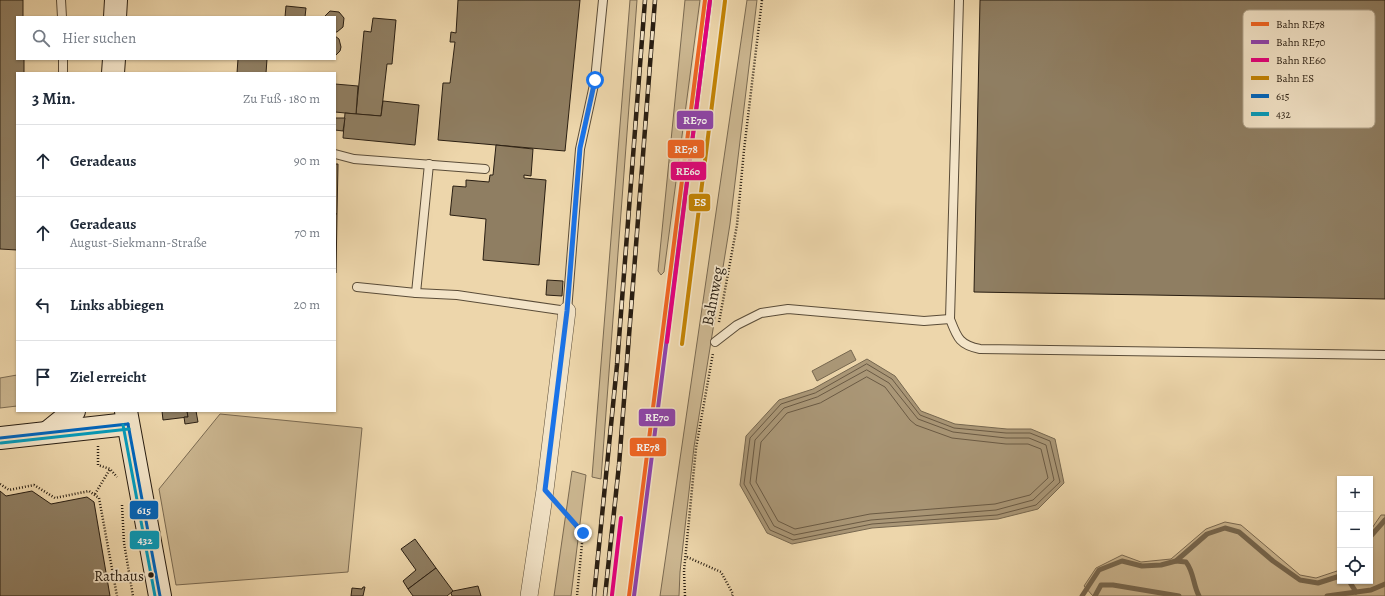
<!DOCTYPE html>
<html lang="de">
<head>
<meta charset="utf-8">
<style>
	body { margin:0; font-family:Alegreya,serif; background:#f6f6f7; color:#1f2937 }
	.controls { position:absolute; right:12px; bottom:12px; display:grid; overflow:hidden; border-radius:0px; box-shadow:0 1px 3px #0004 }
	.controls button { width:36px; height:36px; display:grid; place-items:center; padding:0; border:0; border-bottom:1px solid #e0e1e3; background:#fff; color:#1f2937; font:20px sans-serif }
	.stop { position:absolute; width:12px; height:12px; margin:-9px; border:3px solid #1a73e8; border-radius:50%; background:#fff }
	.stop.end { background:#1a73e8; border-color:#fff; box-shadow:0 1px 4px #0008 }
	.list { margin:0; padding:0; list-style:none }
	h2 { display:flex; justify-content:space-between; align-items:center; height:52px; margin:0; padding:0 16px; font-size:17px }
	h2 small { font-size:13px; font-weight:400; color:#747a83 }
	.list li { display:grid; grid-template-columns:26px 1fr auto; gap:12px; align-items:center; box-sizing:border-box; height:72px; padding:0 16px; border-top:1px solid #e0e1e3 }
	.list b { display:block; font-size:15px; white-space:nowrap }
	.list p { margin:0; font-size:13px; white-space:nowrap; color:#747a83 }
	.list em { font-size:13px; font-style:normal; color:#747a83 }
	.icon { flex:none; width:22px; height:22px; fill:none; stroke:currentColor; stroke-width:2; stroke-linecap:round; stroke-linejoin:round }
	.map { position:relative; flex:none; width:1385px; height:596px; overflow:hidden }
	.search { position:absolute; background:#fff; box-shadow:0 1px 3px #0004; left:16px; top:16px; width:320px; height:44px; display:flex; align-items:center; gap:10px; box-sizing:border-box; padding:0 14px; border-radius:0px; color:#747a83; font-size:15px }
	.panel { position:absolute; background:#fff; box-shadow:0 1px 3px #0004; left:16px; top:72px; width:320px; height:340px; border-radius:0px }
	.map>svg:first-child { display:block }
</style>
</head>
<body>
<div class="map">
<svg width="1385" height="596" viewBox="0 0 1385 596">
	<rect width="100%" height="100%" fill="#edd6ab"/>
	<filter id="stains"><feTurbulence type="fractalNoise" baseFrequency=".005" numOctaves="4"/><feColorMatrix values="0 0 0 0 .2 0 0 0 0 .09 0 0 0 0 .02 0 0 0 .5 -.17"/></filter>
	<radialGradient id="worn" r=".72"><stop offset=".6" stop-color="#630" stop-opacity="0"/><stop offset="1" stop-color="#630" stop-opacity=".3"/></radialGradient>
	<g fill="#ccb791" stroke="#7a6a52">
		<path d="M630 0H637L601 479 592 477Z"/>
		<path d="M685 0H700L664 272 661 275 658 271Z"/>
		<path d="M747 0H757L730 224 694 447 680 572 679 596H660Z"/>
		<path d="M17 375V406L0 408V378Z"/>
		<path d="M220 414 362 428 348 572 176 585 159 489Z"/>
		<path d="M572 471 586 475 571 596H554Z"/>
		<path d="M1381 515H1385V596H1093L1084 586 1096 568 1122 555 1141 562 1171 559 1206 529 1225 522 1241 525 1300 575 1316 578 1340 570V581H1370V531Z"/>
	</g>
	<g fill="#aa9777" stroke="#76674f">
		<path d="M851 350 856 360 817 381 812 371Z"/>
		<path d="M867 359 895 376 921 411 955 424 1007 429H1031L1055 439 1064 483 1038 509 998 519 872 528 792 544 767 533 740 485 746 436 779 400 813 389Z"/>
	</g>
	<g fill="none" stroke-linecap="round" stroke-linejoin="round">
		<g stroke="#6a5a44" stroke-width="1">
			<path d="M867 364 892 379 920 415 954 428 1006 433H1030L1050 441 1060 482 1036 505 997 515 872 524 793 540 770 530 744 484 750 438 781 404 815 393Z"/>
			<path d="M867 370 889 383 918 419 953 432 1006 438H1029L1046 445 1054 480 1033 500 996 510 871 520 794 535 774 526 750 483 755 440 784 408 817 397Z"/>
			<path d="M867 377 885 387 910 420 916 425 952 438 1006 444H1028L1041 449 1048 478 1030 495 995 504 870 514 795 529 778 521 756 482 761 442 787 413 820 403Z"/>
		</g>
		<g stroke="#76674f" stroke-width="5">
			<path d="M1370 537 1385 520"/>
			<path d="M1176 561 1186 562C1194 572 1193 585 1199 596"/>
			<path d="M1349 581 1356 592"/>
			<path d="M1082 596 1099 570 1122 561 1142 566 1161 565 1176 561 1207 534 1225 528 1239 532 1273 561 1300 580 1318 583 1340 576"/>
			<path d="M1095 596 1101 585H1113L1179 596"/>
			<path d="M1327 596 1371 590 1385 584"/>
		</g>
	</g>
	<g fill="#8f7e62" stroke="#291e12">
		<path d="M0 0H23V17H17V59H24V73H17V250L0 249Z"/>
		<path d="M458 0H580L565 151 438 140 443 83H450L455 42H450L451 32 456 33Z"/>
		<path d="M980 0H1385V299L974 292Z"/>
		<path d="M286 6 306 8 305 17H285Z"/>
		<path d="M330 11 339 12 344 18 343 27 337 32H335V17H324Z"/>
		<path d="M373 18 396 20 392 64H387L381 116 356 114 364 31 371 32Z"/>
		<path d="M335 36 339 39 341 47 340 51 335 56Z"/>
		<path d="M238 59H267L266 73H237Z"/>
		<path d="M335 84 358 86 356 114 335 112Z"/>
		<path d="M383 101 419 105 415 145 343 138 345 113 381 116Z"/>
		<path d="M335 118H345L343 131 335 130Z"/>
		<path d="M496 145 533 149 531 176 524 175V178L546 180 539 265 483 260 486 219 450 215 453 186 466 187V180L489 182 490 175H493Z"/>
		<path d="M335 164H338L337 214H335Z"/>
		<path d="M335 214H337L336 273H335Z"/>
		<path d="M547 280 563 281 562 296 546 295Z"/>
		<path d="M162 411H187L188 417 163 420Z"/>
		<path d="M187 411H196L198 422 185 424 184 417H188Z"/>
		<path d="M0 491 6 496 32 491 51 504 87 497 94 502 110 596H0Z"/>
		<path d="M415 539 436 568 408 589 403 581 416 570 401 549Z"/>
		<path d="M436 568 453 591 447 596H413L408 589Z"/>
		<path d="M478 586 481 596H452L451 593 453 591Z"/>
		<path d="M363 587H365L363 596H351L352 588 362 589Z"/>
	</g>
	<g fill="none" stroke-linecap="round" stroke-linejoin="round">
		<g stroke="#5a4c38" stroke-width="10">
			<g id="service">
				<path d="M61 0 62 17"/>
				<path d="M959 0 950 319C957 337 959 345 980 349L1385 355"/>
				<path d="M63 59V73"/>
				<path d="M335 154 354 159 485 169"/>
				<path d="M357 287 416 293 457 295 567 311 580 149 595 80 603 0"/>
				<path d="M416 293 429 164"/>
				<path d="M715 342 737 325 761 313 788 309 924 321 950 319"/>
			</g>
		</g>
		<g stroke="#5a4c38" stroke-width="18">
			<path id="minor" d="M529 596 545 490 567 311"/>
		</g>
		<g stroke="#291e12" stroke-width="24">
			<g id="secondary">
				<path d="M115 17 116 0"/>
				<path d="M113 73 114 59"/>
				<path d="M126 411 160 596"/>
				<path d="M48 432 74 411"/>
				<path d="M0 438 128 424"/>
			</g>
		</g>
		<g stroke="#291e12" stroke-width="2.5" stroke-dasharray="1 2" stroke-linecap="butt">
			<path d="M719 322 737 225 744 150 762 0"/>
			<path d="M98 446V465L110 469 117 477"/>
			<path d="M0 484 9 490 34 485 55 498 89 491 99 498 117 596"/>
			<path d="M95 494 110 469"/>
			<path d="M122 505 124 543 133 596"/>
			<path d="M560 507 583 533 577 596"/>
			<path d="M687 557 721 572 733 594 732 596"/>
			<path d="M685 596 684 571 696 448 713 353"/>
		</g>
		<use href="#service" stroke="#f3e4c8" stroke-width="8"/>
		<use href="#minor" stroke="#f3e4c8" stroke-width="17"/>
		<use href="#secondary" stroke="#f3e4c8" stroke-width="22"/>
		<g stroke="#291e12" stroke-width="4.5">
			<g id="rail">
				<path d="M594 596 617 365 645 0"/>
				<path d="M605 596 619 465 655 0"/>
			</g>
		</g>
		<use href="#rail" stroke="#f3e4c8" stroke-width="3" stroke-dasharray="9" stroke-linecap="butt"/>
		<g stroke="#f3e4c8" stroke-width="6">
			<g id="bus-1">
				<path d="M128 424 160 596"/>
				<path d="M0 438 128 424"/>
			</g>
		</g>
		<g stroke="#f3e4c8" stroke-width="6">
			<g id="bus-2">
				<path d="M123 425 155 596"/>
				<path d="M1 443 129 429"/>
			</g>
		</g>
		<use href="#bus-1" stroke="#0065bd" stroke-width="3"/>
		<use href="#bus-2" stroke="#049bbb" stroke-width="3"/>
		<g stroke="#f3e4c8" stroke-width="7">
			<path id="rail-1" d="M629 596 705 0"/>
		</g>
		<g stroke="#f3e4c8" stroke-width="7">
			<path id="rail-2" d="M634 596 710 1"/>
		</g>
		<g stroke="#f3e4c8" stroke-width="7">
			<g id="rail-3">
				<path d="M667 342 710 0"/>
				<path d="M612 595 621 518"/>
			</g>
		</g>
		<g stroke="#f3e4c8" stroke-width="7">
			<path id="rail-4" d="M682 344 725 1"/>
		</g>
		<use href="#rail-1" stroke="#f26522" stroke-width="4"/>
		<use href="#rail-2" stroke="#8e44ad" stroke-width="4"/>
		<use href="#rail-3" stroke="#e5007d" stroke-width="4"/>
		<use href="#rail-4" stroke="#c48404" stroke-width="4"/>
	</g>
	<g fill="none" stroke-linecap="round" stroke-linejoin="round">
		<path stroke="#1a73e8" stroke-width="5" d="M583 533 545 490 567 311 580 148 595 80"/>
	</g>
	<circle fill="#291e12" stroke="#f3e4c8" stroke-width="1.5" cx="151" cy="575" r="3.5"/>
	<g text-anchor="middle" stroke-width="3.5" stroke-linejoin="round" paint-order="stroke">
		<g font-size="15" fill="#291e12" stroke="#f3e4c8" text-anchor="end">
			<text x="144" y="581">Rathaus</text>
		</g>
		<g font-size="16" fill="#291e12" stroke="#f3e4c8">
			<text transform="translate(712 296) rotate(-79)" y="6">Bahnweg</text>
		</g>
	</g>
	<rect x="1243" y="10" width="132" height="118" rx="6" fill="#f3e4c8" stroke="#b6a991" stroke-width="1"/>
	<rect x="1251" y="22" width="18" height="4" fill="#f26522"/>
	<rect x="1251" y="40" width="18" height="4" fill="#8e44ad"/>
	<rect x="1251" y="58" width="18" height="4" fill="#e5007d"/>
	<rect x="1251" y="76" width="18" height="4" fill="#c48404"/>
	<rect x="1251" y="94" width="18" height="4" fill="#0065bd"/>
	<rect x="1251" y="112" width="18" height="4" fill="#049bbb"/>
	<g font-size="11" fill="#291e12">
		<text x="1276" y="28">Bahn RE78</text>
		<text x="1276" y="46">Bahn RE70</text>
		<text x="1276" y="64">Bahn RE60</text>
		<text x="1276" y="82">Bahn ES</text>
		<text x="1276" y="100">615</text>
		<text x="1276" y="118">432</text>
	</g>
	<g stroke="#f3e4c8" stroke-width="1.5">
		<rect x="676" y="110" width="38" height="20" rx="4" fill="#8e44ad"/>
		<rect x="667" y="139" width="38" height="20" rx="4" fill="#f26522"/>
		<rect x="670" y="161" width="37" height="20" rx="4" fill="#e5007d"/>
		<rect x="688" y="193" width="23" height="19" rx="4" fill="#c48404"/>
		<rect x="638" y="408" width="38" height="19" rx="4" fill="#8e44ad"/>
		<rect x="629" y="437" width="38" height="20" rx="4" fill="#f26522"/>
		<rect x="129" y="500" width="30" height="20" rx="4" fill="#0065bd"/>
		<rect x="129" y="530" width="31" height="20" rx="4" fill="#049bbb"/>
	</g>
	<g font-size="11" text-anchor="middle" font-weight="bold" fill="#fff">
		<text x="695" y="124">RE70</text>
		<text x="686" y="153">RE78</text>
		<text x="688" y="175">RE60</text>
		<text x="700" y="206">ES</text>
		<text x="657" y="421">RE70</text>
		<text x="648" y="451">RE78</text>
		<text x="144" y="514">615</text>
		<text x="145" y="544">432</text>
	</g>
	<rect width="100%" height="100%" filter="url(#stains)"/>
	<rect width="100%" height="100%" fill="url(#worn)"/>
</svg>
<div class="controls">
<button>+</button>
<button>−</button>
<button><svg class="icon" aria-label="locate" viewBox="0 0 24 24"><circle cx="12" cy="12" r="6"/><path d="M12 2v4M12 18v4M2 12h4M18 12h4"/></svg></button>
</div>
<div class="stop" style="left:595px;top:80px"></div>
<div class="stop end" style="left:583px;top:533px"></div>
<div class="search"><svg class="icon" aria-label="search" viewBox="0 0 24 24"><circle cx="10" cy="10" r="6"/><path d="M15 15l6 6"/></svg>Hier suchen</div>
<section class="panel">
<h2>3 Min.<small>Zu Fuß · 180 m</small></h2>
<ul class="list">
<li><svg class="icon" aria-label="ahead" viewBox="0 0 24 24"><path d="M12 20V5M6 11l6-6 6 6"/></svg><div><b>Geradeaus</b></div><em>90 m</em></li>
<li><svg class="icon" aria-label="ahead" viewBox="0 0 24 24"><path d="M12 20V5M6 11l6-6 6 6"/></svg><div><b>Geradeaus</b><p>August-Siekmann-Straße</p></div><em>70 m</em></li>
<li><svg class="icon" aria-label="left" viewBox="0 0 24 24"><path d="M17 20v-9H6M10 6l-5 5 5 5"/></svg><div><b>Links abbiegen</b></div><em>20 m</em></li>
<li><svg class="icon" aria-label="arrive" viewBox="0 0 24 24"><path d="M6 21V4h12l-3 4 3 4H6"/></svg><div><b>Ziel erreicht</b></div></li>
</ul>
</section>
</div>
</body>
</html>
